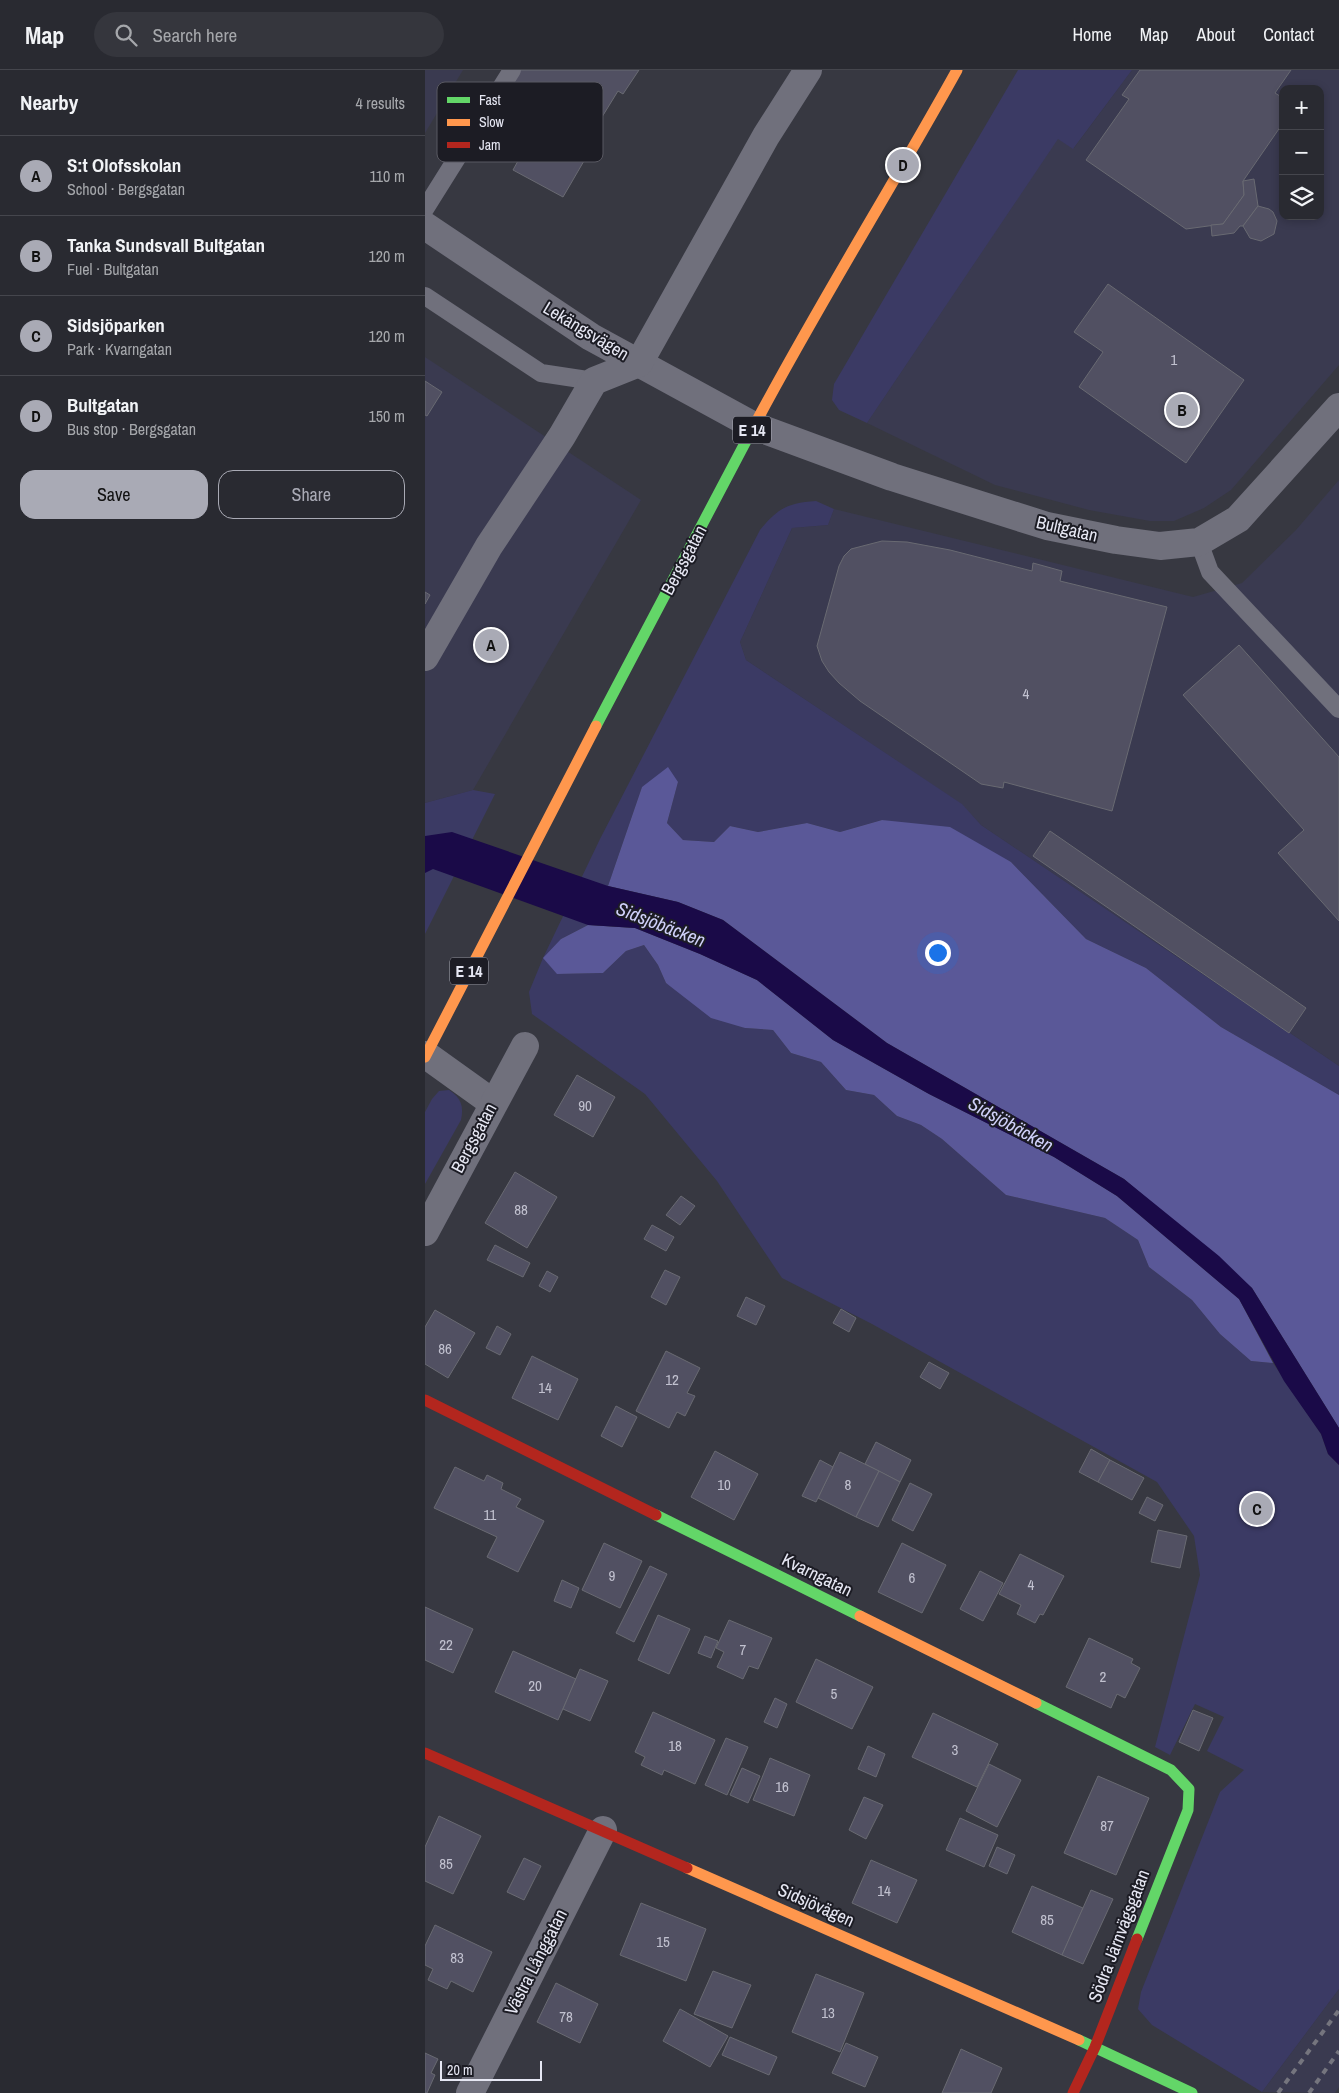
<!DOCTYPE html>
<html lang="en">
<head>
<meta charset="utf-8">
<style>
	body { margin:0; font-family:"Archivo Narrow",sans-serif; background:#35363d; color:#f1f3f6 }
	.controls { position:absolute; right:15px; top:15px; display:grid; overflow:hidden; border-radius:10px; box-shadow:0 2px 8px #0003 }
	.controls button { width:45px; height:45px; display:grid; place-items:center; padding:0; border:0; border-bottom:1px solid #45464d; background:#292a31; color:#f1f3f6; font:25px sans-serif }
	.scale { position:absolute; left:15px; bottom:12px; width:102px; box-sizing:border-box; padding-left:5px; border:2px solid #e6e7f3; border-top:0; font-size:14px; line-height:18px; white-space:nowrap; color:#e6e7f3; -webkit-text-stroke:4px #1c1c24; paint-order:stroke }
	.you { position:absolute; left:512px; top:882px; width:18px; height:18px; margin:-12px; border:4px solid #fff; border-radius:50%; background:#1a73e8; box-shadow:0 0 0 8px #1a73e833 }
	.badge { display:grid; place-items:center; width:32px; height:32px; border-radius:50%; background:#a9aab5; color:#111; font-size:16px; font-weight:700 }
	.pin { position:absolute; translate:-50% -50%; border:2px solid #fff; box-shadow:0 1px 5px #0006 }
	.list { margin:0; padding:0; list-style:none }
	h2 { display:flex; justify-content:space-between; align-items:center; height:65px; margin:0; padding:0 20px; font-size:21px }
	h2 small { font-size:16px; font-weight:400; color:#a5a7ab }
	.list li { display:grid; grid-template-columns:32px 1fr auto; gap:15px; align-items:center; box-sizing:border-box; height:80px; padding:0 20px; border-top:1px solid #45464d }
	.list b { display:block; font-size:19px; white-space:nowrap }
	.list p { margin:0; font-size:16px; white-space:nowrap; color:#a5a7ab }
	.list em { font-size:16px; font-style:normal; color:#a5a7ab }
	.actions { display:flex; gap:10px; padding:15px 20px }
	.actions a { flex:1; padding:11px 0; border:1px solid #a9aab5; border-radius:15px; text-align:center; font-size:18px; color:#a9aab5 }
	.actions .main { background:#a9aab5; color:#111 }
	.icon { flex:none; width:28px; height:28px; fill:none; stroke:currentColor; stroke-width:2; stroke-linecap:round; stroke-linejoin:round }
	.map { position:relative; flex:none; width:914px; height:2023px; overflow:hidden }
	header { display:flex; align-items:center; gap:30px; box-sizing:border-box; height:70px; padding:0 25px; background:#292a31; border-bottom:1px solid #45464d }
	header strong { font-size:24px }
	nav { display:flex; gap:28px; margin-inline-start:auto; font-size:18px }
	.search { width:350px; height:45px; background:#35363d; display:flex; align-items:center; gap:12px; box-sizing:border-box; padding:0 18px; border-radius:28px; color:#a5a7ab; font-size:19px }
	main { display:flex }
	aside { flex:1; background:#292a31 }
	.map>svg:first-child { display:block }
</style>
</head>
<body>
<header>
<strong>Map</strong>
<div class="search"><svg class="icon" aria-label="search" viewBox="0 0 24 24"><circle cx="10" cy="10" r="6"/><path d="M15 15l6 6"/></svg>Search here</div>
<nav><a>Home</a><a>Map</a><a>About</a><a>Contact</a></nav>
</header>
<main>
<aside>
<h2>Nearby<small>4 results</small></h2>
<ul class="list">
<li><span class="badge">A</span><div><b>S:t Olofsskolan</b><p>School · Bergsgatan</p></div><em>110 m</em></li>
<li><span class="badge">B</span><div><b>Tanka Sundsvall Bultgatan</b><p>Fuel · Bultgatan</p></div><em>120 m</em></li>
<li><span class="badge">C</span><div><b>Sidsjöparken</b><p>Park · Kvarngatan</p></div><em>120 m</em></li>
<li><span class="badge">D</span><div><b>Bultgatan</b><p>Bus stop · Bergsgatan</p></div><em>150 m</em></li>
</ul>
<div class="actions"><a class="main">Save</a><a>Share</a></div>
</aside>
<div class="map">
<svg width="914" height="2023" viewBox="0 0 914 2023">
	<rect width="100%" height="100%" fill="#373841"/>
	<g fill="#3a3a50" fill-rule="evenodd">
		<path d="M0 0H38L0 63Z"/>
		<path d="M707 0H914V295L806 420 779 438 749 451H725L664 440 570 415 442 353 633 68 649 78ZM858 19H895V146H858Z"/>
		<path d="M0 287 216 430 48 720 0 733Z"/>
		<path d="M914 410V996L556 755 536 734 321 590 315 572 367 458 403 455 409 439 768 527 817 513 871 460Z"/>
		<path d="M914 1919V2017L910 2023 837 2022Z"/>
	</g>
	<g fill="#3b3a64">
		<path d="M593 0H707L648 79 633 69 442 353 414 340 407 330 409 314Z"/>
		<path d="M391 431 409 439 403 455 367 458 315 572 321 590 537 734 556 755 914 996V1025L796 957 721 898 661 869 586 792 457 750 415 762 382 753 333 762 305 756 289 772 258 770 242 753 253 712 217 717 183 816 163 855 136 869 132 904 178 903 201 881 219 875 233 895 241 913 320 958 348 960 366 983 396 992 421 1020 449 1025 472 1046 496 1055 517 1069 581 1125 680 1148 713 1170 724 1197 767 1230 795 1264 826 1291 848 1293 896 1364 903 1384 914 1395V1919L837 2022 727 1955 713 1939 716 1922 795 1722 819 1700 782 1681 799 1647 770 1634 745 1685 730 1677 775 1505 769 1466 732 1412 447 1254 357 1208 292 1111 220 1024 107 944 104 922 118 888 175 769 335 460C353 438 363 433 391 431Z"/>
		<path d="M48 720 70 724 0 864V733Z"/>
		<path d="M24 1020C36 1028 39 1036 36 1050L0 1114V1042L7 1029 14 1021Z"/>
	</g>
	<g fill="#5a5898">
		<path d="M243 697 253 712 242 753 258 770 289 772 305 756 333 762 382 753 415 762 457 750 525 757 586 792 661 869 721 898 796 957 914 1025V1358L827 1218 699 1109 462 973 298 850 253 832 183 816 217 717Z"/>
		<path d="M163 855 210 858 275 884 332 910 408 970 504 1024 629 1087 692 1126 814 1229 848 1293 826 1291 795 1264 767 1230 724 1197 713 1170 680 1148 581 1125 517 1069 496 1055 472 1046 449 1025 421 1020 396 992 366 983 348 960 320 958 286 948 241 913 233 895 219 875 201 881 178 903 132 904 118 888 136 869Z"/>
	</g>
	<path fill="#1a0a48" d="M27 762 183 816 253 832 298 850 462 973 699 1109 794 1186 827 1218 914 1358V1395L903 1384 896 1364 859 1311 814 1229 692 1126 629 1087 504 1024 408 970 332 910 275 884 210 858 163 855 8 799 0 803V766Z"/>
	<g fill="#515062" stroke="#696a72">
		<path d="M95 0H214L198 24 193 21 156 81 163 84 138 127 88 100 110 60 73 38Z"/>
		<path d="M715 0H866L850 23 858 28V53L818 111 819 125 798 154 761 159 661 90 704 29 697 25Z"/>
		<path d="M829 109 833 136 818 156H815L809 163 787 166 786 155 798 154 819 125 818 111Z"/>
		<path d="M833 136 844 139 848 142 852 151 849 164 836 171 825 168 818 156Z"/>
		<path d="M683 214 819 310 761 393 654 317 678 282 649 262Z"/>
		<path d="M0 311 17 322 2 346 0 345Z"/>
		<path d="M457 471 482 472 525 480 607 501 608 493 637 501 635 511 742 537 687 741 579 712 578 718 556 714 435 631 414 613 404 602 397 591 392 576 414 496 419 486 426 479Z"/>
		<path d="M0 522 5 525 0 534Z"/>
		<path d="M814 575 914 687V851L853 783 879 760 758 625Z"/>
		<path d="M625 761 881 938 864 963 608 786Z"/>
		<path d="M152 1005 190 1027 168 1067 129 1045Z"/>
		<path d="M90 1102 132 1127 102 1178 60 1153Z"/>
		<path d="M256 1126 270 1136 255 1155 241 1145Z"/>
		<path d="M227 1155 249 1167 241 1181 219 1169Z"/>
		<path d="M70 1175 105 1193 98 1207 62 1190Z"/>
		<path d="M240 1200 255 1207 241 1235 226 1227Z"/>
		<path d="M122 1201 133 1207 125 1222 114 1216Z"/>
		<path d="M321 1227 340 1236 331 1255 312 1246Z"/>
		<path d="M416 1239 431 1248 424 1262 408 1253Z"/>
		<path d="M10 1240 50 1263 23 1308 0 1294V1257Z"/>
		<path d="M72 1256 86 1264 75 1285 61 1278Z"/>
		<path d="M241 1281 275 1298 262 1323 270 1326 260 1346 252 1342 244 1358 211 1341Z"/>
		<path d="M107 1286 153 1309 133 1350 87 1328Z"/>
		<path d="M504 1292 524 1303 515 1319 495 1307Z"/>
		<path d="M191 1336 212 1347 197 1377 176 1366Z"/>
		<path d="M451 1372 486 1390 475 1412 440 1394Z"/>
		<path d="M666 1379 685 1390 673 1412 654 1402Z"/>
		<path d="M290 1381 333 1404 309 1450 266 1427Z"/>
		<path d="M415 1382 454 1401 431 1447 393 1428Z"/>
		<path d="M395 1390 408 1397 391 1432 377 1426Z"/>
		<path d="M685 1390 719 1408 707 1430 673 1412Z"/>
		<path d="M30 1397 59 1411 62 1405 78 1413 76 1419 96 1429 91 1437 119 1451 93 1502 62 1487 72 1467 9 1438Z"/>
		<path d="M454 1401 475 1412 453 1457 431 1447Z"/>
		<path d="M485 1413 507 1424 488 1461 467 1450Z"/>
		<path d="M722 1427 738 1435 730 1451 714 1443Z"/>
		<path d="M733 1460 762 1466 755 1498 726 1492Z"/>
		<path d="M179 1473 217 1491 195 1538 157 1520Z"/>
		<path d="M477 1473 521 1495 497 1543 453 1522Z"/>
		<path d="M595 1484 639 1506 618 1545 615 1544 610 1553 592 1544 596 1535 574 1524Z"/>
		<path d="M225 1496 242 1504 209 1572 191 1563Z"/>
		<path d="M555 1501 578 1513 558 1551 535 1539Z"/>
		<path d="M137 1510 154 1518 146 1538 129 1531Z"/>
		<path d="M0 1537 48 1559 28 1603 0 1590Z"/>
		<path d="M233 1545 265 1559 244 1604 213 1590Z"/>
		<path d="M304 1550 347 1568 333 1599 324 1596 318 1609 292 1597 299 1582 291 1578Z"/>
		<path d="M280 1566 293 1571 286 1588 273 1583Z"/>
		<path d="M664 1568 708 1589 706 1593 715 1598 700 1628 692 1624 686 1638 641 1617Z"/>
		<path d="M88 1581 151 1609 133 1650 70 1622Z"/>
		<path d="M391 1589 448 1617 427 1659 371 1632Z"/>
		<path d="M155 1599 183 1611 165 1651 138 1639Z"/>
		<path d="M350 1628 362 1634 352 1658 339 1652Z"/>
		<path d="M768 1640 788 1648 774 1681 754 1672Z"/>
		<path d="M228 1642 290 1670 270 1714 239 1700 237 1705 216 1695 220 1687 210 1682Z"/>
		<path d="M508 1643 573 1674 552 1717 487 1687Z"/>
		<path d="M301 1668 323 1677 302 1725 280 1715Z"/>
		<path d="M443 1676 460 1684 451 1707 433 1699Z"/>
		<path d="M345 1688 385 1705 369 1746 328 1730Z"/>
		<path d="M564 1694 596 1710 572 1757 541 1741Z"/>
		<path d="M317 1698 335 1706 323 1733 305 1725Z"/>
		<path d="M673 1706 724 1728 691 1805 639 1783Z"/>
		<path d="M439 1727 458 1735 441 1769 424 1760Z"/>
		<path d="M14 1746 56 1766 28 1824 0 1811V1777Z"/>
		<path d="M535 1748 573 1765 559 1797 521 1780Z"/>
		<path d="M572 1777 590 1785 582 1804 564 1796Z"/>
		<path d="M99 1788 116 1796 99 1830 82 1822Z"/>
		<path d="M446 1790 492 1810 472 1853 427 1833Z"/>
		<path d="M607 1816 658 1838 637 1885 587 1862Z"/>
		<path d="M666 1820 688 1829 658 1894 637 1885Z"/>
		<path d="M216 1833 281 1859 261 1911 195 1885Z"/>
		<path d="M10 1855 67 1882 48 1922 26 1911 22 1919 3 1910 8 1899 0 1895V1876Z"/>
		<path d="M288 1901 326 1915 307 1958 269 1944Z"/>
		<path d="M391 1904 439 1923 415 1982 367 1962Z"/>
		<path d="M131 1913 173 1934 155 1973 112 1952Z"/>
		<path d="M255 1939 303 1966 285 1997 238 1971Z"/>
		<path d="M305 1967 352 1987 344 2005 297 1985Z"/>
		<path d="M421 1973 453 1987 440 2017 407 2003Z"/>
		<path d="M536 1979 577 1998 566 2023H517Z"/>
		<path d="M0 1983 13 1989 6 2003 10 2005 2 2023H0Z"/>
	</g>
	<g fill="none" stroke-linecap="round" stroke-linejoin="round">
		<g stroke="#70707c" stroke-width="18">
			<path d="M0 139 87 0"/>
			<path d="M0 226 116 303 169 311"/>
			<path d="M774 472 785 502 914 639"/>
		</g>
		<g stroke="#70707c" stroke-width="28">
			<path d="M0 156 166 267 329 356 467 407 622 456 691 470 735 476 774 472 813 449 914 337"/>
			<path d="M0 587 64 476 137 366 169 311 214 293 341 66 383 0"/>
			<path d="M1 985 68 1033"/>
			<path d="M0 1162 100 976"/>
			<path d="M45 2023 178 1760"/>
		</g>
		<g stroke="#63d668" stroke-width="11">
			<path d="M171 656 329 356"/>
			<path d="M231 1445 435 1546"/>
			<path d="M611 1633 746 1700 764 1719 763 1740 712 1869"/>
			<path d="M654 1970 767 2023"/>
		</g>
		<g stroke="#ff974d" stroke-width="11">
			<path d="M329 356C393 235 466 119 532 0"/>
			<path d="M0 987 171 656"/>
			<path d="M435 1546 611 1633"/>
			<path d="M262 1798 654 1970"/>
		</g>
		<g stroke="#b3261e" stroke-width="11">
			<path d="M0 1330 231 1445"/>
			<path d="M0 1683 262 1798"/>
			<path d="M648 2023 670 1977 712 1869"/>
		</g>
		<g stroke="#75757e" stroke-width="4" stroke-dasharray="6 6" stroke-linecap="butt">
			<path d="M853 2023 914 1940"/>
			<path d="M884 2023 914 1981"/>
		</g>
	</g>
	<g text-anchor="middle" stroke-width="4" stroke-linejoin="round" paint-order="stroke">
		<g font-size="15" fill="#c1c1cf">
			<text x="749" y="295">1</text>
			<text x="601" y="629">4</text>
			<text x="160" y="1041">90</text>
			<text x="96" y="1145">88</text>
			<text x="20" y="1284">86</text>
			<text x="247" y="1315">12</text>
			<text x="120" y="1323">14</text>
			<text x="299" y="1420">10</text>
			<text x="423" y="1420">8</text>
			<text x="65" y="1450">11</text>
			<text x="187" y="1511">9</text>
			<text x="487" y="1513">6</text>
			<text x="606" y="1520">4</text>
			<text x="21" y="1580">22</text>
			<text x="318" y="1585">7</text>
			<text x="678" y="1612">2</text>
			<text x="110" y="1621">20</text>
			<text x="409" y="1629">5</text>
			<text x="250" y="1681">18</text>
			<text x="530" y="1685">3</text>
			<text x="357" y="1722">16</text>
			<text x="682" y="1761">87</text>
			<text x="21" y="1799">85</text>
			<text x="459" y="1826">14</text>
			<text x="622" y="1855">85</text>
			<text x="238" y="1877">15</text>
			<text x="32" y="1893">83</text>
			<text x="403" y="1948">13</text>
			<text x="141" y="1952">78</text>
		</g>
		<g fill="#1c1c24" stroke="#a9aab5" stroke-width="1">
			<rect x="308" y="346.5" width="38" height="27" rx="4"/>
			<rect x="25" y="887.5" width="38" height="27" rx="4"/>
		</g>
		<g font-size="16" font-weight="bold" fill="#e6e7f3">
			<text x="327" y="366">E 14</text>
			<text x="44" y="907">E 14</text>
		</g>
		<g font-size="18" fill="#e6e7f3" stroke="#1c1c24">
			<text transform="translate(161 261) rotate(31)" y="6">Lekängsvägen</text>
			<text transform="translate(642 459) rotate(13)" y="6">Bultgatan</text>
			<text transform="translate(259 490) rotate(-62)" y="6">Bergsgatan</text>
			<text transform="translate(49 1068) rotate(-62)" y="6">Bergsgatan</text>
			<text transform="translate(392 1505) rotate(26)" y="6">Kvarngatan</text>
			<text transform="translate(391 1835) rotate(24)" y="6">Sidsjövägen</text>
			<text transform="translate(694 1866) rotate(-69)" y="6">Södra Järnvägsgatan</text>
			<text transform="translate(111 1892) rotate(-63)" y="6">Västra Långgatan</text>
		</g>
		<g font-size="19" font-style="italic" fill="#d0d1fa" stroke="#1c1c24">
			<text transform="translate(236 854) rotate(21)" y="7">Sidsjöbäcken</text>
			<text transform="translate(586 1054) rotate(29)" y="7">Sidsjöbäcken</text>
		</g>
	</g>
	<rect x="12" y="12" width="166" height="80" rx="8" fill="#1c1c24" stroke="#595962" stroke-width="1"/>
	<rect x="22" y="27" width="23" height="6" fill="#63d668"/>
	<rect x="22" y="49" width="23" height="7" fill="#ff974d"/>
	<rect x="22" y="72" width="23" height="6" fill="#b3261e"/>
	<g font-size="14" fill="#e6e7f3">
		<text x="54" y="35">Fast</text>
		<text x="54" y="57">Slow</text>
		<text x="54" y="80">Jam</text>
	</g>
</svg>
<div class="controls">
<button>+</button>
<button>−</button>
<button><svg class="icon" aria-label="layers" viewBox="0 0 24 24"><path d="M12 4l9 5-9 5-9-5zM3 14l9 5 9-5"/></svg></button>
</div>
<div class="scale">20 m</div>
<div class="you"></div>
<div class="pin badge" style="left:66px;top:575px">A</div>
<div class="pin badge" style="left:757px;top:340px">B</div>
<div class="pin badge" style="left:832px;top:1439px">C</div>
<div class="pin badge" style="left:478px;top:95px">D</div>
</div>
</main>
</body>
</html>
